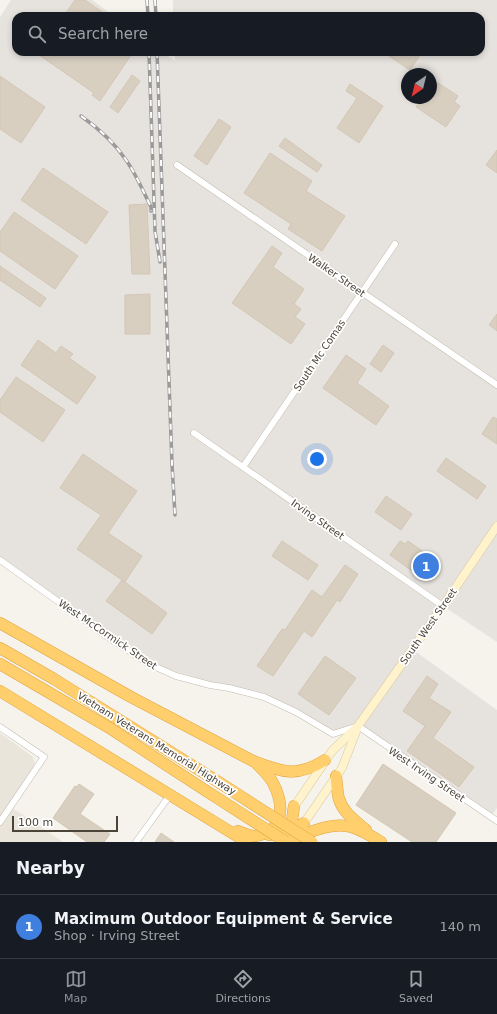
<!DOCTYPE html>
<html lang="en">
<head>
<meta charset="utf-8">
<style>
	body { margin:0; font-family:"DejaVu Sans",sans-serif; background:#20242c; color:#f1f3f6 }
	.compass { position:absolute; left:401px; top:68px; width:36px; height:36px; border-radius:50%; background:#171b24; box-shadow:0 2px 6px #0003; rotate:215deg }
	.scale { position:absolute; left:12px; bottom:10px; width:106px; box-sizing:border-box; padding-left:4px; border:2px solid #4b4439; border-top:0; font-size:11px; line-height:14px; white-space:nowrap; color:#4b4439; -webkit-text-stroke:3px #fff; paint-order:stroke }
	.you { position:absolute; left:317px; top:459px; width:14px; height:14px; margin:-10px; border:3px solid #fff; border-radius:50%; background:#1a73e8; box-shadow:0 0 0 6px #1a73e833 }
	.badge { display:grid; place-items:center; width:26px; height:26px; border-radius:50%; background:#8c9099; color:#fff; font-size:13px; font-weight:700 }
	.pin { position:absolute; translate:-50% -50%; border:2px solid #fff; box-shadow:0 1px 4px #0006 }
	.list { margin:0; padding:0; list-style:none }
	h2 { display:flex; justify-content:space-between; align-items:center; height:52px; margin:0; padding:0 16px; font-size:17px }
	h2 small { font-size:13px; font-weight:400; color:#9ea1a6 }
	.list li { display:grid; grid-template-columns:26px 1fr auto; gap:12px; align-items:center; box-sizing:border-box; height:64px; padding:0 16px; border-top:1px solid #363941 }
	.list b { display:block; font-size:15px; white-space:nowrap }
	.list p { margin:0; font-size:13px; white-space:nowrap; color:#9ea1a6 }
	.list em { font-size:13px; font-style:normal; color:#9ea1a6 }
	.icon { flex:none; width:22px; height:22px; fill:none; stroke:currentColor; stroke-width:2; stroke-linecap:round; stroke-linejoin:round }
	.map { position:relative; flex:none; width:497px; height:842px; overflow:hidden }
	.search { position:absolute; background:#171b24; box-shadow:0 2px 6px #0003; left:12px; right:12px; top:12px; height:44px; display:flex; align-items:center; gap:10px; box-sizing:border-box; padding:0 14px; border-radius:12px; color:#9ea1a6; font-size:15px }
	.sheet { height:116px; background:#171b24 }
	nav { display:flex; justify-content:space-around; align-items:center; box-sizing:border-box; height:56px; border-top:1px solid #363941; background:#171b24; font-size:11px; color:#9ea1a6 }
	nav a { display:grid; justify-items:center; gap:2px }
	nav .on { color:#8c9099 }
	.map>svg:first-child { display:block }
</style>
</head>
<body>
<div class="map">
<svg width="497" height="842" viewBox="0 0 497 842">
	<rect width="100%" height="100%" fill="#f6f3ec"/>
	<path fill="#eae5da" d="M0 733 32 756 35 762 33 768 8 805 63 842H0Z"/>
	<path fill="#e6e2dd" fill-rule="evenodd" d="M11 0H92L114 16H16V52H162L175 61V52H481V16H173V0H497V642L443 606 412 649 497 710V808L490 817 358 727 337 734 264 697 149 664 0 561V17ZM407 74H431V98H407Z"/>
	<g fill="#d8cfc1" stroke="#d3c7b4">
		<path d="M75 0H85L108 16H64Z"/>
		<path d="M35 52H133L100 101 92 95 94 93Z"/>
		<path d="M383 52H422L410 70Z"/>
		<path d="M132 75 140 81 118 113 110 107Z"/>
		<path d="M0 76 45 107 21 143 0 129Z"/>
		<path d="M438 83 458 96 454 102 460 106 446 127 416 107 422 98H431V87L434 89Z"/>
		<path d="M350 84 383 106 359 143 337 128 357 98 346 91Z"/>
		<path d="M219 119 231 127 207 165 194 156Z"/>
		<path d="M285 138 322 165 317 172 279 146Z"/>
		<path d="M497 150V173L486 165Z"/>
		<path d="M270 153 312 181 306 191 345 216 322 251 288 229 291 224 244 193Z"/>
		<path d="M43 168 108 212 86 244 21 200Z"/>
		<path d="M147 204 150 274H132L129 205Z"/>
		<path d="M14 212 78 256 55 289 0 251V232Z"/>
		<path d="M272 246 282 253 273 267 304 289 294 304 301 309 295 317 305 324 291 344 232 303Z"/>
		<path d="M0 266 46 298 40 307 0 280Z"/>
		<path d="M150 294V334H125V295Z"/>
		<path d="M497 314V331L489 325Z"/>
		<path d="M38 340 56 353 61 346 73 354 69 358 96 377 77 404 21 365Z"/>
		<path d="M383 345 394 353 381 372 370 364Z"/>
		<path d="M346 355 366 369 357 383 389 406 376 425 323 388Z"/>
		<path d="M16 377 65 410 43 442 0 412V400Z"/>
		<path d="M493 417 497 419V444L482 434Z"/>
		<path d="M83 454 137 491 108 533 142 556 125 582 77 549 101 515 60 488Z"/>
		<path d="M446 458 486 486 477 499 437 471Z"/>
		<path d="M386 496 412 514 401 530 375 512Z"/>
		<path d="M282 541 318 565 308 580 272 556Z"/>
		<path d="M400 541 405 544 408 541 435 560 427 572H426L422 578 390 555Z"/>
		<path d="M345 565 358 574 340 602 337 600 312 637 304 631 273 676 257 666 282 629 285 630 312 590 322 597Z"/>
		<path d="M122 580 167 613 152 634 106 601Z"/>
		<path d="M325 656 356 678 329 715 298 694Z"/>
		<path d="M427 676 438 684 429 698 451 712 433 738 474 767 459 787 407 751 425 726 403 711Z"/>
		<path d="M383 764 456 813 436 842H412L356 805Z"/>
		<path d="M79 784 94 794 80 814 110 834 104 842H87L53 818 75 786 77 787Z"/>
		<path d="M161 833 174 842H155Z"/>
	</g>
	<g fill="none" stroke-linecap="round" stroke-linejoin="round">
		<g stroke="#c2bbae" stroke-width="7">
			<g id="minor">
				<path d="M177 165 497 385"/>
				<path d="M194 433 443 606"/>
				<path d="M243 467 395 244"/>
				<path d="M0 560 105 635 149 664 176 676 210 685 229 688 264 697 296 712 333 734 358 726 497 821"/>
				<path d="M0 727 44 757 0 822"/>
				<path d="M136 842 170 795"/>
			</g>
		</g>
		<g stroke="#d6c79b" stroke-width="9">
			<g id="secondary">
				<path d="M292 810 332 751 358 726 443 606 497 526"/>
				<path d="M302 826 342 768 357 729"/>
			</g>
		</g>
		<g stroke="#e0a43c" stroke-width="12">
			<g id="motorway">
				<path d="M0 623 131 697 253 761C283 772 296 778 325 760"/>
				<path d="M0 648 54 679 220 783"/>
				<path d="M0 664 108 727 211 794"/>
				<path d="M0 691 247 842"/>
				<path d="M336 776C337 783 337 792 339 799 343 813 356 821 366 830"/>
				<path d="M238 831C243 833 248 835 253 836 259 836 266 833 271 830 285 818 281 798 273 783 269 775 263 770 257 764"/>
				<path d="M269 835C283 834 291 830 304 823"/>
				<path d="M290 835 294 806"/>
				<path d="M284 842C302 835 328 823 347 826 356 827 373 837 381 842"/>
			</g>
		</g>
		<use href="#minor" stroke="#fff" stroke-width="6"/>
		<use href="#secondary" stroke="#fff3cd" stroke-width="8"/>
		<use href="#motorway" stroke="#ffcf6e" stroke-width="11"/>
		<g stroke="#9a9a9a" stroke-width="3.5">
			<g id="rail">
				<path d="M147 0 148 16"/>
				<path d="M155 0 156 16"/>
				<path d="M149 52 155 231 160 262"/>
				<path d="M157 52 172 464 175 515"/>
				<path d="M81 116C98 128 114 142 126 160 136 174 143 191 151 207V211"/>
			</g>
		</g>
		<use href="#rail" stroke="#fff" stroke-width="2" stroke-dasharray="6" stroke-linecap="butt"/>
		<g stroke="#e0a43c" stroke-width="12" stroke-linecap="butt">
			<g id="motorway-bridge">
				<path d="M220 783 312 842"/>
				<path d="M211 794 286 842"/>
			</g>
		</g>
		<use href="#motorway-bridge" stroke="#ffcf6e" stroke-width="11"/>
	</g>
	<g text-anchor="middle" stroke-width="3.5" stroke-linejoin="round" paint-order="stroke">
		<g font-size="10" fill="#4b4439" stroke="#fff">
			<text transform="translate(337 275) rotate(35)" y="4">Walker Street</text>
			<text transform="translate(319 355) rotate(-56)" y="4">South Mc Comas</text>
			<text transform="translate(318 519) rotate(35)" y="4">Irving Street</text>
			<text transform="translate(428 626) rotate(-55)" y="4">South West Street</text>
			<text transform="translate(108 634) rotate(34)" y="4">West McCormick Street</text>
			<text transform="translate(157 743) rotate(32)" y="4">Vietnam Veterans Memorial Highway</text>
			<text transform="translate(427 774) rotate(34)" y="4">West Irving Street</text>
		</g>
	</g>
</svg>
<svg class="compass" viewBox="-18 -18 36 36"><path d="M0-13l5 13h-10z" fill="#e53935"/><path d="M0 13l5-13h-10z" fill="#9ea1a6"/></svg>
<div class="scale">100 m</div>
<div class="you"></div>
<div class="pin badge" style="left:426px;top:566px;background:#3f7fe0">1</div>
<div class="search"><svg class="icon" aria-label="search" viewBox="0 0 24 24"><circle cx="10" cy="10" r="6"/><path d="M15 15l6 6"/></svg>Search here</div>
</div>
<section class="sheet">
<h2>Nearby<small></small></h2>
<ul class="list">
<li><span class="badge" style="background:#3f7fe0">1</span><div><b>Maximum Outdoor Equipment &amp; Service</b><p>Shop · Irving Street</p></div><em>140 m</em></li>
</ul>
</section>
<nav>
<a class="on"><svg class="icon" aria-label="map" viewBox="0 0 24 24"><path d="M3 6l6-2 6 2 6-2v14l-6 2-6-2-6 2zM9 4v14M15 6v14"/></svg>Map</a>
<a><svg class="icon" aria-label="directions" viewBox="0 0 24 24"><path d="M12 3l9 9-9 9-9-9zM9 14v-3h6M13 9l2 2-2 2"/></svg>Directions</a>
<a><svg class="icon" aria-label="saved" viewBox="0 0 24 24"><path d="M7 4h10v16l-5-4-5 4z"/></svg>Saved</a>
</nav>
</body>
</html>
